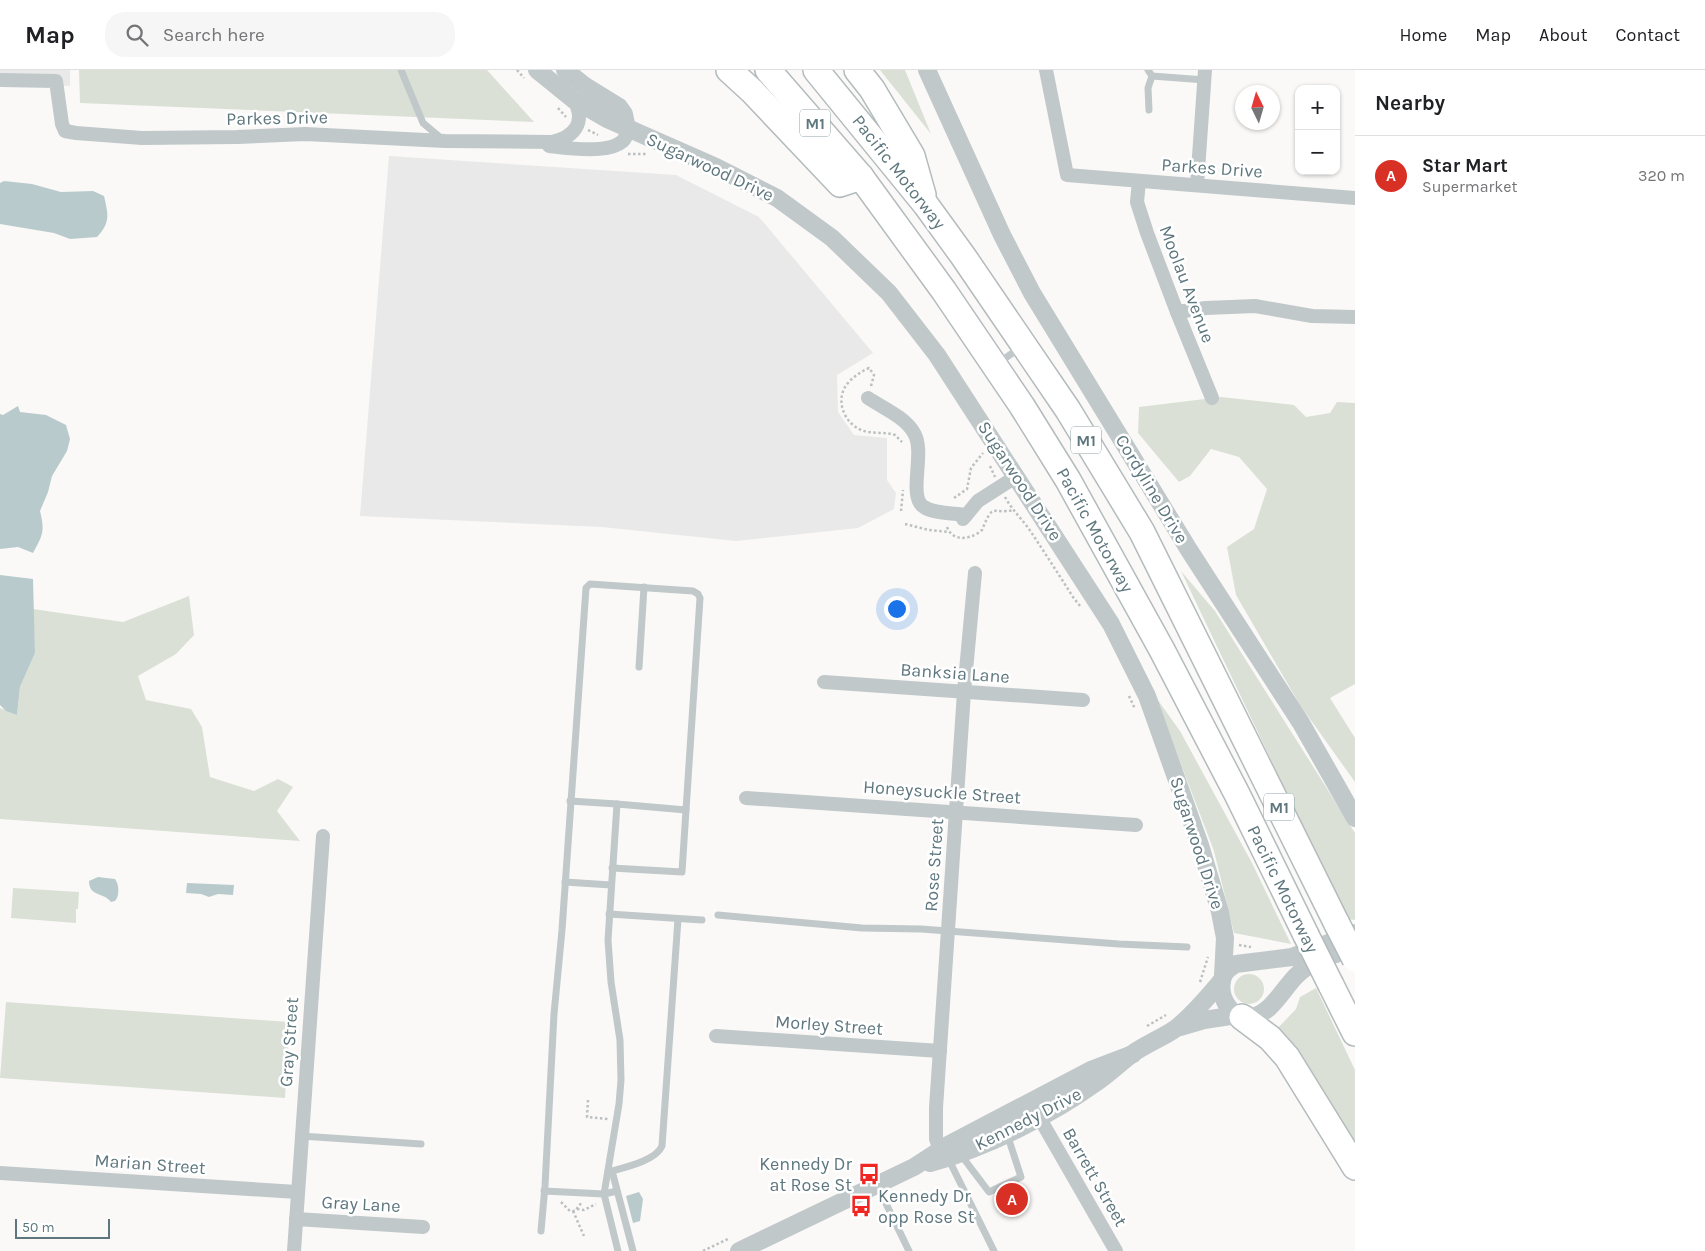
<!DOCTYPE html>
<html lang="en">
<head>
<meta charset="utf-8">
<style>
	body { margin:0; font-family:Karla,sans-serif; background:#f6f6f6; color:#202124 }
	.controls { position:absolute; right:15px; top:15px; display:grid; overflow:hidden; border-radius:10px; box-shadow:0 1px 4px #0004 }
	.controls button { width:45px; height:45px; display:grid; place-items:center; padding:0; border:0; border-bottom:1px solid #e0e0e0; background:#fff; color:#202124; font:25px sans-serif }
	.compass { position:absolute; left:1235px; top:15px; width:45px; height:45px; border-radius:50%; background:#fff; box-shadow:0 1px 4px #0004; rotate:355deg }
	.scale { position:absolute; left:15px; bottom:12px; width:95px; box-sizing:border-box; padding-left:5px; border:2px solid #5e777e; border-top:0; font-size:14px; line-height:18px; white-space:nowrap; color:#5e777e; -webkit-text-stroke:4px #fff; paint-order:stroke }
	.you { position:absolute; left:896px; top:538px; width:18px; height:18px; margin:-12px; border:4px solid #fff; border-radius:50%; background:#1a73e8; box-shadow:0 0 0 8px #1a73e833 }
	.badge { display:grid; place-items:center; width:32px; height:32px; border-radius:50%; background:#d93025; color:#fff; font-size:16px; font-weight:700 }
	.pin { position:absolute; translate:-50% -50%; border:2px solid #fff; box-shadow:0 1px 5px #0006 }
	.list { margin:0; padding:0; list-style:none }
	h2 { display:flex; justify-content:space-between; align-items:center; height:65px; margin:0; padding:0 20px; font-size:21px }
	h2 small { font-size:16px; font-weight:400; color:#757577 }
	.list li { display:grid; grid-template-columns:32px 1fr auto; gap:15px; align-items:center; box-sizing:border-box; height:80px; padding:0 20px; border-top:1px solid #e0e0e0 }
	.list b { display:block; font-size:19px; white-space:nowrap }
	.list p { margin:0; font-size:16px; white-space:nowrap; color:#757577 }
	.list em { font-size:16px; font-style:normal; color:#757577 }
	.icon { flex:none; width:28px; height:28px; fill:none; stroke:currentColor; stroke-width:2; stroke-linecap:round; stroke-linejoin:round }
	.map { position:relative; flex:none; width:1355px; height:1181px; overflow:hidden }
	header { display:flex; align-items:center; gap:30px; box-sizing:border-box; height:70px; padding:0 25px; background:#fff; border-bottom:1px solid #e0e0e0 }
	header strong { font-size:24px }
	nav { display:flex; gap:28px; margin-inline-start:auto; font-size:18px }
	.search { width:350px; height:45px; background:#f6f6f6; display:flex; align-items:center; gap:12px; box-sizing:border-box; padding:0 18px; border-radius:20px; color:#757577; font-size:19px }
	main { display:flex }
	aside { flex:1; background:#fff }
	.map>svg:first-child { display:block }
</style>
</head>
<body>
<header>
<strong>Map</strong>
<div class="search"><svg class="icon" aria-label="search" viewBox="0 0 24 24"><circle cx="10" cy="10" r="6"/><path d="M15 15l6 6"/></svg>Search here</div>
<nav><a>Home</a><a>Map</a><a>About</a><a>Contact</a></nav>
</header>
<main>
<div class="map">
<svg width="1355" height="1181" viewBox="0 0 1355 1181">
	<rect width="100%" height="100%" fill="#faf9f7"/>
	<g fill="#e8e9e8">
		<path d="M0 0H70V16L0 13Z"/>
		<path d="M389 86 676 105 759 147 873 283 837 305 838 342 854 365 887 368V410L896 423 894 439 858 458 736 471 602 457 360 446Z"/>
	</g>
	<g fill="#dbe0d6">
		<path d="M79 0H487L534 52 80 33Z"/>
		<path d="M880 0H905L931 64Z"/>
		<path d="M1221 327 1294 335 1306 347 1330 343 1337 332 1355 333V614L1330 628 1355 668V712L1300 635 1236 525 1227 477 1254 459 1267 419 1239 387 1211 379 1190 406 1179 412 1138 363 1139 337Z"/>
		<path d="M1181 501 1215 541 1355 763V850L1347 849Z"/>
		<path d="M189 526 194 565 176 584 138 606 146 630 191 639 202 657 210 707 254 721 278 709 293 717 277 741 300 771 0 749V638L17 645 20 617 35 583 33 539 123 552Z"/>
		<path d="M1155 626 1180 661 1252 793 1291 874 1234 863 1214 781Z"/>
		<path d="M13 818 79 822 78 839H76V853L11 848Z"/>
		<circle cx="1249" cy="919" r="15"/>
		<path d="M1316 918 1355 1000V1072L1319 1016 1276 960 1296 939 1300 927Z"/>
		<path d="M6 932 289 952 285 1028 0 1008Z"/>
	</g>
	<g fill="#b8cacb">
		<path d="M4 111 32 114 61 122 93 121 104 126C108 144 111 152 97 167L70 169 54 163 0 154V113Z"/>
		<path d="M18 336 20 342 46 345 66 355 70 369 67 381 52 406 48 422 40 441C45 461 43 465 33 483L18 477 0 479V344L3 345Z"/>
		<path d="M0 505 33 509 35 583 20 617 17 645 6 641 0 635Z"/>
		<path d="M98 807 115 809C119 814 120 826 115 831L111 832C104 822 89 827 89 811Z"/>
		<path d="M187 813 234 815 233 825 218 824 209 827 201 824 186 823Z"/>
		<path d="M639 1122 643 1129 640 1151 633 1153 626 1126Z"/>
	</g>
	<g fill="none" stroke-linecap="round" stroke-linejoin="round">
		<g stroke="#b4bbbd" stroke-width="28">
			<g id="motorway">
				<path d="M729 0 752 21 840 114 861 107"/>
				<path d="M768 0 861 107 944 221 1022 336 1068 410 1162 580 1237 724 1306 865"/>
				<path d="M816 0 926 135 963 186 1068 340 1142 462 1337 854"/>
				<path d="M857 0 872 19 912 86 923 125"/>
				<path d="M1331 915 1355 963"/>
				<path d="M1242 947 1270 968 1287 987 1355 1097"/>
			</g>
		</g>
		<g stroke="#bbc0c2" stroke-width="2.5" stroke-dasharray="2.5 2.5" stroke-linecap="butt">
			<path d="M517 0 524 8"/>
			<path d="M558 38 566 47"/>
			<path d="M588 60 598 65"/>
			<path d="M628 84H647"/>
			<path d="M871 316 874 305 869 298C860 302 850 309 845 317 836 333 845 353 861 360 870 364 882 362 892 364L895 365 902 372"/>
			<path d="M990 396 995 407"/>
			<path d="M1005 427C1012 440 1023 450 1031 462 1045 483 1059 505 1073 527L1080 536"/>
			<path d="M954 428 967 419 971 398 983 383"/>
			<path d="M901 441 903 420"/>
			<path d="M905 454 929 460 949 462"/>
			<path d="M947 457C953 473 972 469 982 460 994 431 991 445 1014 440"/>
			<path d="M1129 626 1135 639"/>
			<path d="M1239 875 1251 877"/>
			<path d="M1200 912 1208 887"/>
			<path d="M1147 956 1166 945"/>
			<path d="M588 1030 587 1047 608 1049"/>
			<path d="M561 1132 570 1141H575L582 1132"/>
			<path d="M577 1139 584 1140 596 1134"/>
			<path d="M573 1141 584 1166"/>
			<path d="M703 1181 730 1168"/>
		</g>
		<g stroke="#c0c8ca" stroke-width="7">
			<path d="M401 0 423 53 442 69"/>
			<path d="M1148 0 1152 6 1205 10"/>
			<path d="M1149 40 1148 18 1152 6"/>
			<path d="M997 294 1021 277"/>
			<path d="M639 597 644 517"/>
			<path d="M570 731 617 734"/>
			<path d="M612 798 682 802 686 740"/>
			<path d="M565 812 611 815"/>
			<path d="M609 844 702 850"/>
			<path d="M718 845 862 858 921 859 1119 874 1187 877"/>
			<path d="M301 1066 421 1074"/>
			<path d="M961 1085 989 1122 1021 1107 1007 1064"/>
			<path d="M948 1088 994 1181"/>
			<path d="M612 1101 633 1181"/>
			<path d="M608 1102C622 1098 656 1091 662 1076L678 849"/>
			<path d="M877 1115 909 1181"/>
			<path d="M544 1121 604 1124 617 1121"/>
			<path d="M541 1161 545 1116 554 944 562 860 586 518 590 514 693 521 698 524 700 528 686 740 617 734 608 870 611 912 620 970 621 1010 619 1034 604 1124 618 1181"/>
		</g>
		<g stroke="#c0c8ca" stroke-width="14">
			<path d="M1046 0 1067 105 1355 128"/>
			<path d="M0 10 56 11 62 54 65 61 76 63 142 68 237 67 305 64 445 71 552 72C575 67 586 52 574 30"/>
			<path d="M549 76C567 78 629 88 627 59"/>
			<path d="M1139 111 1137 132 1147 163 1177 242 1212 328"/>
			<path d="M1197 115 1205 0"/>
			<path d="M1177 242 1206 238 1255 236 1312 246 1355 247"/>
			<path d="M868 328C883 338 905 347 914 363 926 382 907 427 924 437 935 444 953 443 966 445"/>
			<path d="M963 449 978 431 1017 406"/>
			<path d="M824 612 1083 630"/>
			<path d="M746 728 1136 755"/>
			<path d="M716 966 940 981"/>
			<path d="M1010 1044 1031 1043 1039 1047 1116 1181"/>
			<path d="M943 1089 936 1069V1038L964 622 975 503"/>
			<path d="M0 1103 297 1122"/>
			<path d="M296 1149 423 1157"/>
			<path d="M294 1181 323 766"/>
		</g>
		<g stroke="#c0c8ca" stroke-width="18">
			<path d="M537 0 574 30 607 49 716 97 777 128 832 168 889 223 937 285 1111 554 1147 626 1200 775 1220 842 1225 868 1223 905"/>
			<path d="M565 0 585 16 619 37 624 44 627 59"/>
			<path d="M927 0 1002 165 1032 223 1189 480 1301 653 1355 748"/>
			<path d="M1355 863 1292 887 1236 894C1231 897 1225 900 1223 907 1217 925 1230 950 1251 947 1271 944 1283 919 1296 906 1311 891 1334 883 1355 880"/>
			<path d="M1180 957 1204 950 1237 945"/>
			<path d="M930 1093C985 1078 1050 1046 1097 1012 1109 1004 1120 993 1132 984 1146 974 1162 968 1175 959 1193 945 1208 927 1222 910"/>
			<path d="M739 1181 914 1097 948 1075 1091 1000 1133 984"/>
		</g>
		<use href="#motorway" stroke="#fff" stroke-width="25"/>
		<g stroke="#b4bbbd" stroke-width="28" stroke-linecap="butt">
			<g id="motorway-bridge">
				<path d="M1337 854 1355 889"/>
				<path d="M1306 865 1331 915"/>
			</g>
		</g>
		<use href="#motorway-bridge" stroke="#fff" stroke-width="25"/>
	</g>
	<defs>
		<g id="bus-bare" transform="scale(1.725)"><path d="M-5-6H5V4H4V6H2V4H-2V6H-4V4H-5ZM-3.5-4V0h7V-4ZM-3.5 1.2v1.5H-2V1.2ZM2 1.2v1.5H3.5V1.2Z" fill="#ef2622" stroke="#fff" stroke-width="2.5" paint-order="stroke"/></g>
	</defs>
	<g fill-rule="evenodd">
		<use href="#bus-bare" x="869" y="1104"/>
		<use href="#bus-bare" x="861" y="1136"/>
	</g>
	<g text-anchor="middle" stroke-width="5" stroke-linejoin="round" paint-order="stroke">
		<g fill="#fff" stroke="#8ea0a5" stroke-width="1">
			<rect x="800" y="39.5" width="30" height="27" rx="4"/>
			<rect x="1071" y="356.5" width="30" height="27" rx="4"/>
			<rect x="1264" y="723.5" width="30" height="27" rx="4"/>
		</g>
		<g font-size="16" font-weight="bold" fill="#5e777e">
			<text x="815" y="59">M1</text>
			<text x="1086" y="376">M1</text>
			<text x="1279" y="743">M1</text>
		</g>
		<g font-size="18" fill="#5e777e" stroke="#fff">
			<text transform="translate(277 48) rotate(-1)" y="6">Parkes Drive</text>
			<text transform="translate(710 97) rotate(25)" y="6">Sugarwood Drive</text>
			<text transform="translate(1212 98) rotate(4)" y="6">Parkes Drive</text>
			<text transform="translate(899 102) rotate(52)" y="6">Pacific Motorway</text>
			<text transform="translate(1187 214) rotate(69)" y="6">Moolau Avenue</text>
			<text transform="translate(1020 411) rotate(57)" y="6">Sugarwood Drive</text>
			<text transform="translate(1152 419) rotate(59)" y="6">Cordyline Drive</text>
			<text transform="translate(1095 460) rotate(61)" y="6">Pacific Motorway</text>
			<text transform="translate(955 603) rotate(4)" y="6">Banksia Lane</text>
			<text transform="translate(942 722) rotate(4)" y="6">Honeysuckle Street</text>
			<text transform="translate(1197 773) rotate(72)" y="6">Sugarwood Drive</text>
			<text transform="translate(934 795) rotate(-86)" y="6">Rose Street</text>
			<text transform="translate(1283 819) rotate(64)" y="6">Pacific Motorway</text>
			<text transform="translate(829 955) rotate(4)" y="6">Morley Street</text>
			<text transform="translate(289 972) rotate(-86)" y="6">Gray Street</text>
			<text transform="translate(1028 1049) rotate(-27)" y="6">Kennedy Drive</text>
			<text transform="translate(150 1094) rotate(4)" y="6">Marian Street</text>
			<text transform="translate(1095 1107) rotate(60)" y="6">Barrett Street</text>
			<text transform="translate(361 1134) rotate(3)" y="6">Gray Lane</text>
		</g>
		<g font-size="18" fill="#5e777e" stroke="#fff" text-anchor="end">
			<text x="852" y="1100">Kennedy Dr<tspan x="852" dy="21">at Rose St</tspan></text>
			<text x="878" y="1132" text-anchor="start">Kennedy Dr<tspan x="878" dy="21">opp Rose St</tspan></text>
		</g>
	</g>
</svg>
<div class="controls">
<button>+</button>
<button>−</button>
</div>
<svg class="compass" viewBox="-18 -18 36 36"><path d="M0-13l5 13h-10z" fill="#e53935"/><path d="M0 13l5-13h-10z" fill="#757577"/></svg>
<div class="scale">50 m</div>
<div class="you"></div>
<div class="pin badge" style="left:1012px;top:1129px">A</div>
</div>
<aside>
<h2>Nearby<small></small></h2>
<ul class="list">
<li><span class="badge">A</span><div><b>Star Mart</b><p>Supermarket</p></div><em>320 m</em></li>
</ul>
</aside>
</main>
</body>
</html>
